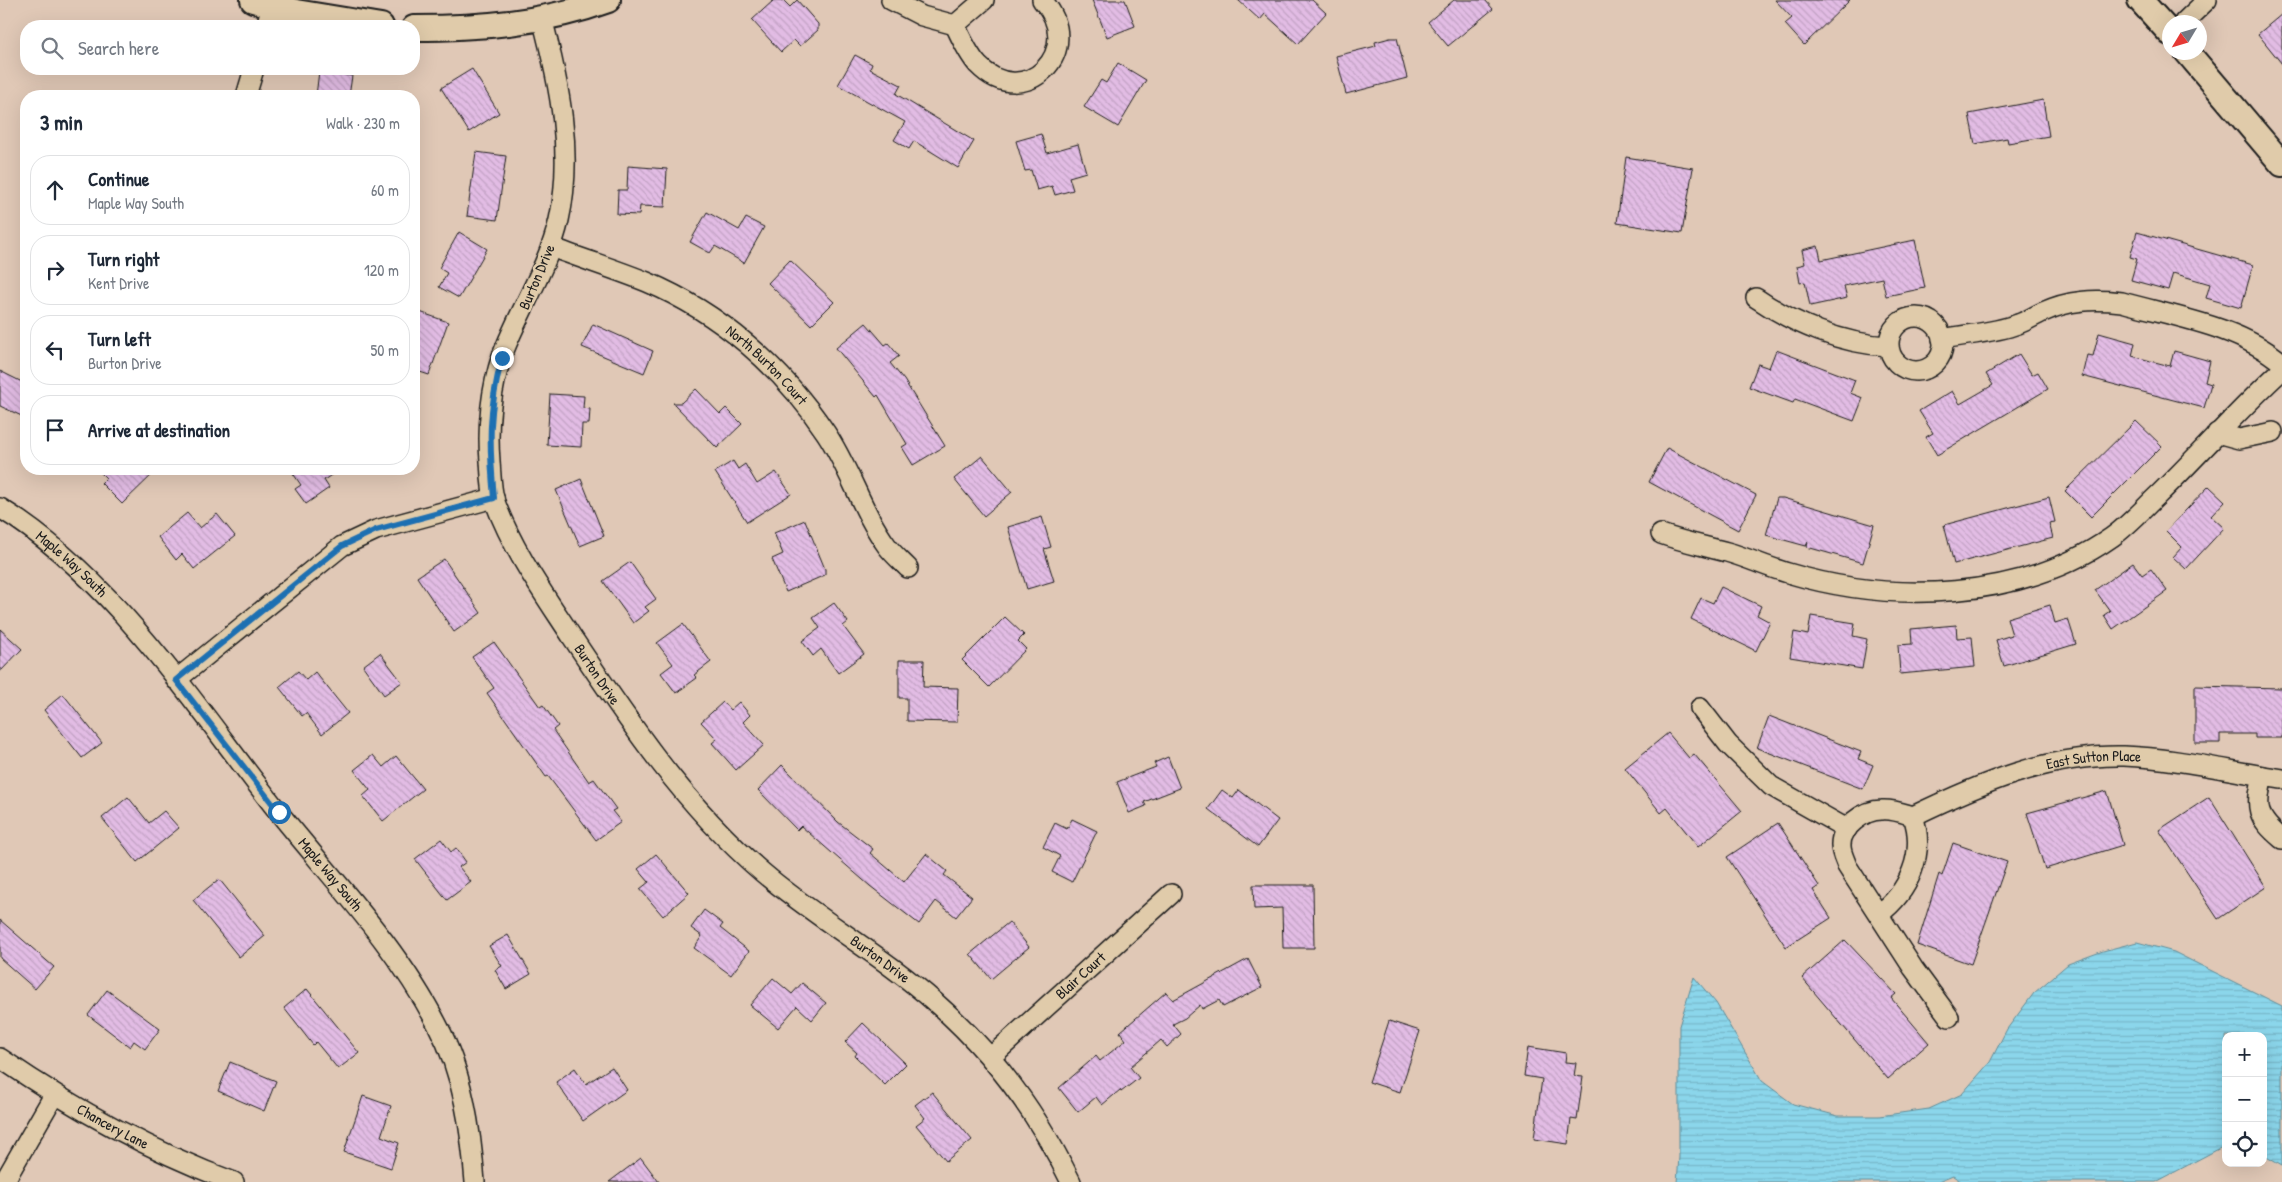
<!DOCTYPE html>
<html lang="en">
<head>
<meta charset="utf-8">
<style>
	body { margin:0; font-family:"Patrick Hand",sans-serif; background:#f2f2f3; color:#1f2937 }
	.controls { position:absolute; right:15px; bottom:15px; display:grid; overflow:hidden; border-radius:10px; box-shadow:0 5px 20px #0002 }
	.controls button { width:45px; height:45px; display:grid; place-items:center; padding:0; border:0; border-bottom:1px solid #e0e1e3; background:#fff; color:#1f2937; font:25px sans-serif }
	.compass { position:absolute; left:2162px; top:15px; width:45px; height:45px; border-radius:50%; background:#fff; box-shadow:0 5px 20px #0002; rotate:232deg }
	.stop { position:absolute; width:15px; height:15px; margin:-11px; border:4px solid #1f6fb2; border-radius:50%; background:#fff }
	.stop.end { background:#1f6fb2; border-color:#fff; box-shadow:0 1px 5px #0008 }
	.list { margin:0; padding:0; list-style:none }
	h2 { display:flex; justify-content:space-between; align-items:center; height:65px; margin:0; padding:0 20px; font-size:21px }
	h2 small { font-size:16px; font-weight:400; color:#747a83 }
	.list li { display:grid; grid-template-columns:32px 1fr auto; gap:15px; align-items:center; box-sizing:border-box; height:70px; margin:0 10px 10px; padding:0 10px; border:1px solid #e0e1e3; border-radius:20px }
	.list b { display:block; font-size:19px; white-space:nowrap }
	.list p { margin:0; font-size:16px; white-space:nowrap; color:#747a83 }
	.list em { font-size:16px; font-style:normal; color:#747a83 }
	.icon { flex:none; width:28px; height:28px; fill:none; stroke:currentColor; stroke-width:2; stroke-linecap:round; stroke-linejoin:round }
	.map { position:relative; flex:none; width:2282px; height:1182px; overflow:hidden }
	.search { position:absolute; background:#fff; box-shadow:0 5px 20px #0002; left:20px; top:20px; width:400px; height:55px; display:flex; align-items:center; gap:12px; box-sizing:border-box; padding:0 18px; border-radius:20px; color:#747a83; font-size:19px }
	.panel { position:absolute; background:#fff; box-shadow:0 5px 20px #0002; left:20px; top:90px; width:400px; height:385px; border-radius:20px }
	.map>svg:first-child { display:block }
</style>
</head>
<body>
<div class="map">
<svg width="2282" height="1182" viewBox="0 0 2282 1182">
	<defs>
		<pattern id="water-rules" width="6" height="5" patternUnits="userSpaceOnUse" patternTransform="scale(1.25)"><rect width="6" height="5" fill="#8bd6eb"/><path d="M0 2.5h6" fill="none" stroke="#77b7c9"/></pattern>
		<pattern id="building-back-hatch" width="6" height="6" patternUnits="userSpaceOnUse" patternTransform="scale(1.25)"><rect width="6" height="6" fill="#e2bce4"/><path d="M-1 5l2 2M0 0l6 6M5-1l2 2" fill="none" stroke="#c1a1c3"/></pattern>
	</defs>
	<rect width="100%" height="100%" fill="#e0c8b6"/>
	<filter id="ink" filterUnits="userSpaceOnUse"><feTurbulence type="fractalNoise" baseFrequency=".02" numOctaves="2"/><feDisplacementMap in="SourceGraphic" scale="10" xChannelSelector="R" yChannelSelector="G"/><feConvolveMatrix kernelMatrix="1 2 1 2 8 2 1 2 1" color-interpolation-filters="sRGB"/></filter>
	<g filter="url(#ink)">
		<path fill="url(#water-rules)" stroke="#5f8c98" d="M2137 942 2174 952 2282 1006V1166L2263 1155V1036H2226V1145L2156 1182H1962L1953 1176 1938 1182H1677L1679 1157V1026L1694 977 1716 1003 1762 1081 1793 1104 1838 1116H1879L1929 1109 1962 1094 1990 1062 2007 1029 2034 993 2068 964 2103 951Z"/>
		<g fill="url(#building-back-hatch)" stroke="#1c1c1c">
			<path d="M774 0H783L790 7 797 0 818 24V30L800 46 794 40 781 52 752 20Z"/>
			<path d="M1092 0H1125L1135 26 1107 37Z"/>
			<path d="M1238 0H1312L1326 13 1298 44 1265 14 1260 20Z"/>
			<path d="M1454 0H1485L1493 9 1448 46 1428 22Z"/>
			<path d="M1775 0H1850L1804 45 1785 24 1792 18Z"/>
			<path d="M2282 14V64L2258 34Z"/>
			<path d="M1390 38H1397L1407 78 1346 94 1336 56 1376 46 1375 42Z"/>
			<path d="M855 55 872 64 870 69 901 85 896 94 974 141 958 168 914 141 909 149 894 140 905 122 838 85Z"/>
			<path d="M1118 63 1146 80 1118 127 1084 107 1101 80 1106 83Z"/>
			<path d="M472 69 499 113 469 132 441 88Z"/>
			<path d="M319 71 352 76 349 96H316Z"/>
			<path d="M2043 100 2049 136 2008 143 2007 138 1975 144 1969 114Z"/>
			<path d="M1041 134 1047 153 1078 144 1086 172 1069 177 1073 190 1055 195 1052 186 1037 190 1031 170 1025 171 1016 141Z"/>
			<path d="M476 152 506 156 497 220 467 216Z"/>
			<path d="M1626 157 1693 168 1682 233 1617 223Z"/>
			<path d="M628 166 667 169 665 207 640 206 639 215 617 214 618 190H627Z"/>
			<path d="M707 212 739 230 746 218 764 227 744 263 715 246 710 253 690 242Z"/>
			<path d="M459 232 487 249 459 298 439 287 447 273 439 268Z"/>
			<path d="M2137 232 2253 265 2241 308 2206 298 2210 284 2173 273 2168 290 2131 280 2137 259 2130 257Z"/>
			<path d="M1915 240 1925 288 1886 296 1882 278 1844 286 1847 298 1810 306 1805 282 1800 283 1797 266 1805 264 1802 250 1818 246 1821 260Z"/>
			<path d="M790 260 834 302 811 325 768 283Z"/>
			<path d="M414 310 448 322 429 375 414 370Z"/>
			<path d="M866 323 885 345 888 343 899 356 890 363 904 380 945 446 913 465 902 447 907 444 878 395 876 397 836 348Z"/>
			<path d="M593 324 653 351 644 373 582 347Z"/>
			<path d="M2099 333 2135 343 2132 356 2170 366 2174 351 2210 361 2205 382 2211 384 2204 408 2082 376 2087 355 2093 356Z"/>
			<path d="M1776 350 1855 380 1850 393 1863 398 1854 421 1795 399 1793 403 1749 387 1758 364 1769 368Z"/>
			<path d="M2019 354 2032 375 2038 372 2048 389 1937 455 1926 437 1933 433 1919 411 1952 391 1960 404 1993 385 1986 374Z"/>
			<path d="M0 371 26 384V418L0 406Z"/>
			<path d="M696 389 720 414 726 408 742 424 717 448 673 403H681Z"/>
			<path d="M550 394 584 396 583 408 590 409 589 424H582L581 447 547 445Z"/>
			<path d="M2136 421 2162 446 2091 517 2065 491Z"/>
			<path d="M1667 448 1756 495 1738 530 1649 482Z"/>
			<path d="M982 456 1012 492 984 516 954 479Z"/>
			<path d="M733 461 738 469 745 464 757 484 776 472 791 494 747 522 715 472Z"/>
			<path d="M97 469H158L122 504 101 483 106 478Z"/>
			<path d="M290 469H340L324 480 329 488 306 504 295 489 301 485Z"/>
			<path d="M581 479 604 536 580 546 556 490Z"/>
			<path d="M2209 486 2225 501 2211 516 2224 528 2186 569 2173 557 2182 547 2166 531Z"/>
			<path d="M2049 497 2055 522 2049 523 2053 538 1954 564 1944 525Z"/>
			<path d="M1777 498H1783L1874 525 1863 563 1807 547 1808 542 1806 546 1766 535Z"/>
			<path d="M187 513 200 528 217 514 235 536 194 569 182 554 176 560 158 537Z"/>
			<path d="M1042 517 1051 547 1044 549 1054 581 1027 589 1008 527Z"/>
			<path d="M805 520 825 569V575L786 592 772 559 783 554 774 533Z"/>
			<path d="M444 559 481 613 454 632 417 577Z"/>
			<path d="M630 562 656 599 645 607 649 611 633 623 603 581Z"/>
			<path d="M2133 563 2142 575 2151 569 2167 591 2113 629 2104 615 2110 611 2095 590Z"/>
			<path d="M1721 587 1761 606 1757 615 1770 622 1756 651 1691 619 1701 598 1713 603Z"/>
			<path d="M834 603 848 622 843 626 864 654 838 673 821 649 813 656 802 641 820 628 813 618Z"/>
			<path d="M2050 605 2055 623 2068 619 2076 644 2004 666 1996 640 2012 635 2007 618Z"/>
			<path d="M1811 616 1855 623 1853 636 1867 639 1862 669 1790 657 1794 632 1808 635Z"/>
			<path d="M1005 617 1024 635 1018 641 1026 649 989 687 962 660Z"/>
			<path d="M683 624 711 662 694 675 697 678 676 693 661 673 673 664 657 643Z"/>
			<path d="M1956 625 1957 638 1972 637 1975 667 1900 674 1898 645 1912 644 1911 629Z"/>
			<path d="M0 629 22 649 0 672Z"/>
			<path d="M494 642 540 707 543 705 558 726 553 730 589 782 594 779 616 809 612 811 621 822 596 840 548 776 546 777 487 693 494 688 472 657Z"/>
			<path d="M380 653 402 682 384 695 363 666Z"/>
			<path d="M899 660H924L923 687 958 688 957 722 907 721V698H899Z"/>
			<path d="M298 671 306 680 315 672 348 713 322 734 306 713 302 716 279 687Z"/>
			<path d="M2195 686 2282 688V738H2255V734H2220V743H2195Z"/>
			<path d="M63 694 102 743 82 758 44 710Z"/>
			<path d="M723 702 730 710 739 702 750 715 743 722 764 745 736 770 712 743 717 739 701 722Z"/>
			<path d="M1769 716 1861 752 1858 759 1873 765 1863 789 1757 748Z"/>
			<path d="M1668 733 1689 758 1694 754 1742 811 1698 847 1667 808 1661 813 1625 768Z"/>
			<path d="M373 755 383 767 396 756 423 789 383 821 363 796 370 790 354 770Z"/>
			<path d="M1168 757 1180 788 1144 802 1146 806 1129 813 1117 782 1156 767 1154 763Z"/>
			<path d="M782 765 838 822 873 849 870 853 904 882 926 854 947 871 944 875 972 897 956 917 936 901 919 924 870 886 801 826 797 830 758 790Z"/>
			<path d="M1222 790 1233 798 1239 790 1278 820 1258 847 1208 809Z"/>
			<path d="M2107 791 2123 845 2045 869 2027 813Z"/>
			<path d="M128 797 149 823 164 811 179 828 137 862 102 818Z"/>
			<path d="M2209 797 2266 887 2218 919 2159 830Z"/>
			<path d="M1072 819 1097 831 1072 882 1052 872 1060 856 1043 847 1055 823 1067 829Z"/>
			<path d="M1778 823 1819 886 1813 890 1831 918 1786 947 1727 857Z"/>
			<path d="M441 839 451 852 456 848 466 862 459 867 471 882 447 900 415 859Z"/>
			<path d="M1953 843 2007 862 1971 964 1917 945 1939 874 1942 876Z"/>
			<path d="M656 854 689 893 663 916 640 889 649 882 638 869Z"/>
			<path d="M219 879 265 936 239 957 193 900Z"/>
			<path d="M1253 885H1313L1314 948H1283L1282 908 1254 909Z"/>
			<path d="M704 910 723 924 720 928 749 951 731 975 694 948 702 936 691 928Z"/>
			<path d="M0 920 54 967 35 989 0 958Z"/>
			<path d="M1009 922 1029 947 991 979 970 954Z"/>
			<path d="M508 935 531 974 506 989 495 970 502 966 489 946Z"/>
			<path d="M1845 940 1896 994 1891 998 1929 1043 1888 1079 1802 978Z"/>
			<path d="M1248 959 1262 987 1223 1007 1219 1000 1202 1009 1200 1005 1185 1018 1173 1024 1181 1034 1167 1047 1161 1040 1130 1067 1139 1078 1121 1092 1120 1090 1102 1105 1096 1097 1078 1112 1059 1088 1096 1056 1100 1061 1126 1040 1120 1032 1166 992 1173 1000Z"/>
			<path d="M773 978 792 994 802 983 826 1003 812 1020 797 1006 778 1028 750 1005Z"/>
			<path d="M307 989 359 1053 338 1069 316 1042 313 1045 284 1008Z"/>
			<path d="M107 990 160 1029 145 1049 134 1041 130 1047 88 1015Z"/>
			<path d="M1389 1021 1420 1031 1400 1092 1369 1082Z"/>
			<path d="M863 1023 906 1064 885 1085 855 1056 857 1053 845 1042Z"/>
			<path d="M1528 1047 1566 1053 1565 1062 1576 1063 1574 1076 1583 1077 1577 1120 1571 1119 1568 1144 1534 1139 1542 1079 1524 1076Z"/>
			<path d="M230 1062 276 1081 264 1111 218 1091Z"/>
			<path d="M612 1067 627 1090 583 1121 556 1082 575 1068 586 1084Z"/>
			<path d="M932 1092 972 1140 946 1161 916 1125 925 1118 915 1105Z"/>
			<path d="M363 1096 391 1106 381 1136 399 1143 391 1168 344 1152Z"/>
			<path d="M641 1158 659 1182H609Z"/>
		</g>
		<g fill="none" stroke-linecap="round" stroke-linejoin="round">
			<g stroke="#1c1c1c" stroke-width="22">
				<g id="minor">
					<path d="M891 0 922 16 955 25"/>
					<path d="M984 0 955 25C961 38 968 54 978 65 1024 113 1088 50 1042 0"/>
					<path id="s1" d="M542 18C559 83 574 153 559 220 548 268 519 310 502 356 491 388 487 427 490 461 491 474 491 490 495 502 513 551 544 594 572 637 628 721 684 805 762 872 817 919 882 955 936 1003 993 1053 1038 1114 1071 1182"/>
					<path d="M2184 22 2207 0"/>
					<path d="M266 26 272 6"/>
					<path d="M246 96 254 69"/>
					<path id="s2" d="M551 247C582 259 615 269 647 282 720 313 782 367 826 433 850 469 862 512 887 546 893 554 901 561 908 568"/>
					<path d="M1756 298C1794 324 1842 344 1888 346"/>
					<circle cx="1916" cy="344" r="27"/>
					<path d="M1942 339C1968 334 1994 333 2018 324 2027 321 2034 316 2043 312 2069 300 2093 299 2122 302 2175 317 2239 326 2282 363"/>
					<path d="M2217 433 2239 439 2273 432"/>
					<path id="s3" d="M0 508C113 577 195 706 276 809 332 879 397 946 438 1026 463 1073 471 1130 475 1182"/>
					<path d="M1661 534C1683 542 1705 546 1727 552 1748 558 1767 567 1788 573 1892 604 2021 601 2112 537 2129 525 2144 508 2159 494 2201 453 2239 409 2282 370"/>
					<path d="M176 680 342 546 376 530 494 498"/>
					<path d="M1700 708 1728 744 1771 786 1847 829"/>
					<path d="M2263 776C2255 808 2256 817 2282 839"/>
					<path id="s4" d="M1913 816C1979 784 2049 754 2124 756 2177 758 2229 771 2282 779"/>
					<path d="M1879 914C1909 892 1926 853 1913 816 1903 813 1892 809 1882 810 1864 810 1840 827 1841 846 1841 853 1845 860 1847 866L1913 968 1949 1017"/>
					<path id="s5" d="M991 1057 1171 894"/>
					<path id="s6" d="M0 1058C73 1108 150 1151 234 1182"/>
					<path d="M4 1182 54 1095"/>
				</g>
			</g>
			<g stroke="#1c1c1c" stroke-width="28">
				<g id="tertiary">
					<path d="M253 0 296 12 381 26"/>
					<path d="M2140 0 2170 33"/>
					<path d="M414 28C479 28 546 23 608 0"/>
					<path d="M2187 52 2282 164"/>
				</g>
			</g>
			<use href="#minor" stroke="#e0cbaa" stroke-width="19"/>
			<use href="#tertiary" stroke="#e0cbaa" stroke-width="24"/>
		</g>
	</g>
	<g fill="none" stroke-linecap="round" stroke-linejoin="round" filter="url(#ink)">
		<path stroke="#1f6fb2" stroke-width="6" d="M279 812 176 680 342 546 376 530 494 498C489 444 488 411 502 358"/>
	</g>
	<g text-anchor="middle" stroke-width="5" stroke-linejoin="round" paint-order="stroke">
		<g font-size="15" fill="#1c1c1c" stroke="#e0cbaa">
			<text transform="translate(537 277) rotate(-67)" y="5">Burton Drive</text>
			<text dy="5" stroke="none"><textPath href="#s2" startOffset="249">North Burton Court</textPath></text>
			<text dy="5" stroke="none"><textPath href="#s3" startOffset="91">Maple Way South</textPath></text>
			<text dy="5" stroke="none"><textPath href="#s1" startOffset="701">Burton Drive</textPath></text>
			<text dy="5" stroke="none"><textPath href="#s4" startOffset="191">East Sutton Place</textPath></text>
			<text dy="5" stroke="none"><textPath href="#s3" startOffset="496">Maple Way South</textPath></text>
			<text dy="5" stroke="none"><textPath href="#s1" startOffset="1106">Burton Drive</textPath></text>
			<text dy="5" stroke="none"><textPath href="#s5" startOffset="121">Blair Court</textPath></text>
			<text dy="5" stroke="none"><textPath href="#s6" startOffset="132">Chancery Lane</textPath></text>
		</g>
	</g>
</svg>
<div class="controls">
<button>+</button>
<button>−</button>
<button><svg class="icon" aria-label="locate" viewBox="0 0 24 24"><circle cx="12" cy="12" r="6"/><path d="M12 2v4M12 18v4M2 12h4M18 12h4"/></svg></button>
</div>
<svg class="compass" viewBox="-18 -18 36 36"><path d="M0-13l5 13h-10z" fill="#e53935"/><path d="M0 13l5-13h-10z" fill="#747a83"/></svg>
<div class="stop" style="left:279px;top:812px"></div>
<div class="stop end" style="left:502px;top:358px"></div>
<div class="search"><svg class="icon" aria-label="search" viewBox="0 0 24 24"><circle cx="10" cy="10" r="6"/><path d="M15 15l6 6"/></svg>Search here</div>
<section class="panel">
<h2>3 min<small>Walk · 230 m</small></h2>
<ul class="list">
<li><svg class="icon" aria-label="ahead" viewBox="0 0 24 24"><path d="M12 20V5M6 11l6-6 6 6"/></svg><div><b>Continue</b><p>Maple Way South</p></div><em>60 m</em></li>
<li><svg class="icon" aria-label="right" viewBox="0 0 24 24"><path d="M7 20v-9h11M14 6l5 5-5 5"/></svg><div><b>Turn right</b><p>Kent Drive</p></div><em>120 m</em></li>
<li><svg class="icon" aria-label="left" viewBox="0 0 24 24"><path d="M17 20v-9H6M10 6l-5 5 5 5"/></svg><div><b>Turn left</b><p>Burton Drive</p></div><em>50 m</em></li>
<li><svg class="icon" aria-label="arrive" viewBox="0 0 24 24"><path d="M6 21V4h12l-3 4 3 4H6"/></svg><div><b>Arrive at destination</b></div></li>
</ul>
</section>
</div>
</body>
</html>
